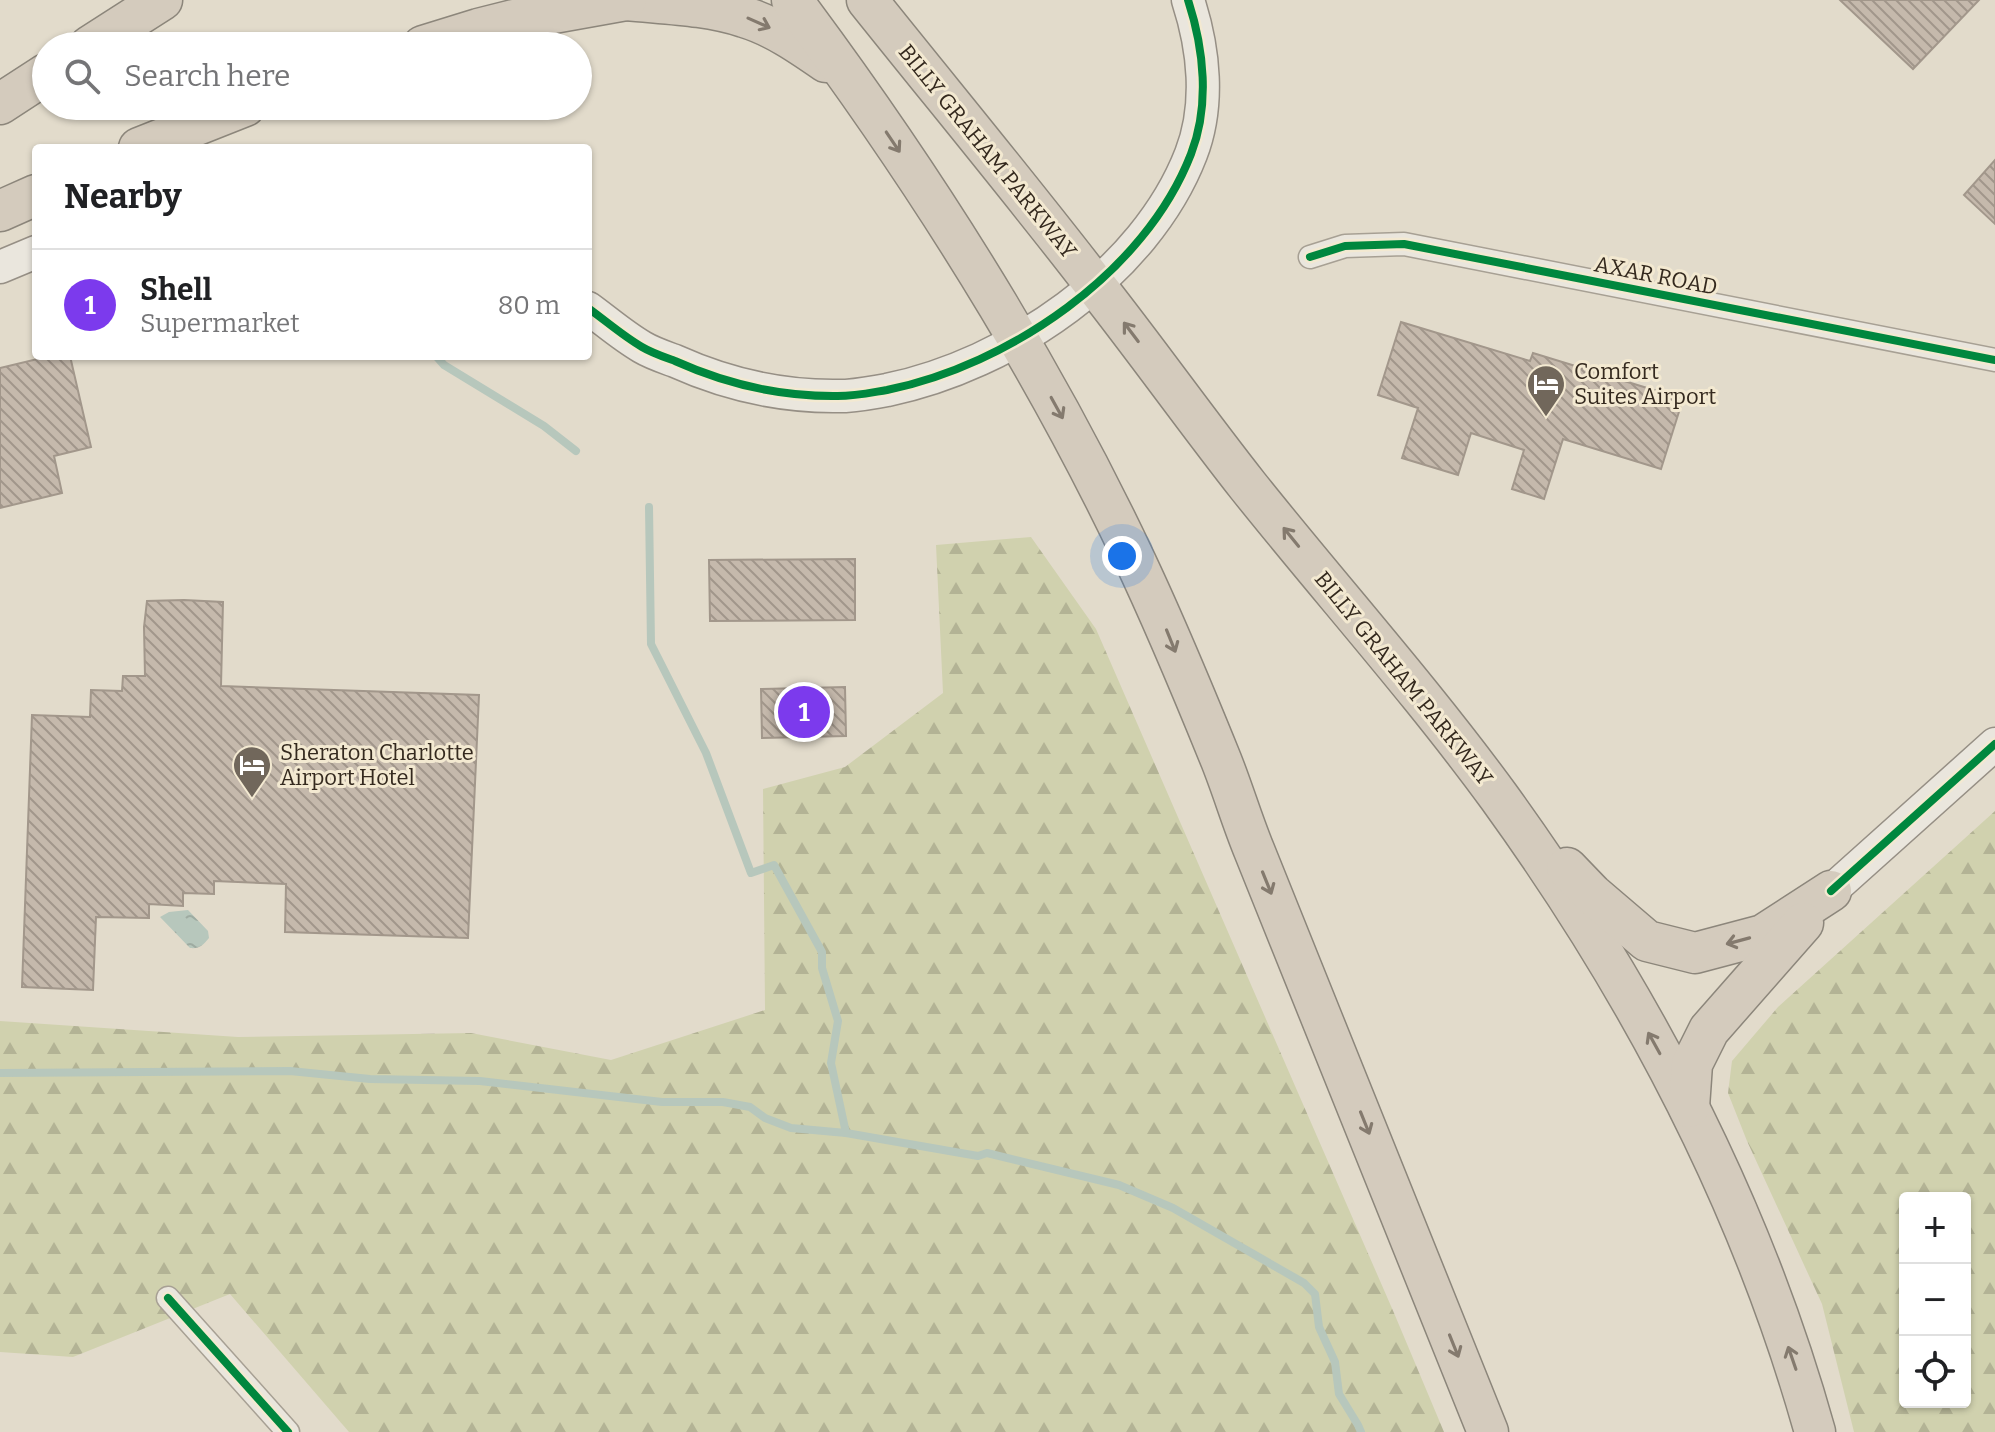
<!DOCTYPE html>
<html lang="en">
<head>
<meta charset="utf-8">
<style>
	body { margin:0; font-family:Bitter,serif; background:#f2f2f2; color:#202124 }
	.controls { position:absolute; right:24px; bottom:24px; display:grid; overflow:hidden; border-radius:8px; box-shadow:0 2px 6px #0004 }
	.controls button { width:72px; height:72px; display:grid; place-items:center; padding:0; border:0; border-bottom:2px solid #e0e0e0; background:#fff; color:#202124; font:40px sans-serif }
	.you { position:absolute; left:1122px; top:556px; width:28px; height:28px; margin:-20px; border:6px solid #fff; border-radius:50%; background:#1a73e8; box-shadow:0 0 0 12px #1a73e833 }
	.badge { display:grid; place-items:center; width:52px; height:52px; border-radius:50%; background:#7c3aed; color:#fff; font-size:26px; font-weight:700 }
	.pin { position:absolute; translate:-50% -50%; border:4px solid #fff; box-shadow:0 2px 8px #0006 }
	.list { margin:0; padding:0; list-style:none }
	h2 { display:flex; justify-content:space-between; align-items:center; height:104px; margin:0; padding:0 32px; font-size:34px }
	h2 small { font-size:26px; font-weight:400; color:#757577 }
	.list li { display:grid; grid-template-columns:52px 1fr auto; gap:24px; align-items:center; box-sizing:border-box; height:112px; padding:0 32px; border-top:2px solid #e0e0e0 }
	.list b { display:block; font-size:30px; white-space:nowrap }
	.list p { margin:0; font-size:26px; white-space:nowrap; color:#757577 }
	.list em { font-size:26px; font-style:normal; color:#757577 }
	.icon { flex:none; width:44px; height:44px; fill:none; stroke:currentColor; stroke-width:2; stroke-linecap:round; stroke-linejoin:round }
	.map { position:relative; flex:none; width:1995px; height:1432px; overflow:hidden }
	.search { position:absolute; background:#fff; box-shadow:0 2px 6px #0004; left:32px; top:32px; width:560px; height:88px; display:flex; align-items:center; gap:20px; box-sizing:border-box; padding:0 28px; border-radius:44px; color:#757577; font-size:30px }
	.panel { position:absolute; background:#fff; box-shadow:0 2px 6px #0004; left:32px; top:144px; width:560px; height:216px; border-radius:8px }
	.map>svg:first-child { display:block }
</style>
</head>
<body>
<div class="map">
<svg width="1995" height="1432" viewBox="0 0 1995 1432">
	<defs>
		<pattern id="forest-firs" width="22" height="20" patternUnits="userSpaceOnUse" patternTransform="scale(2)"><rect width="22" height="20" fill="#d0d1ae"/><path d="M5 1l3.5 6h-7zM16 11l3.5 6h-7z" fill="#b3b395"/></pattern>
		<pattern id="water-ripples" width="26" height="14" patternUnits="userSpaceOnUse" patternTransform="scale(2)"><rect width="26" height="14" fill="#b7c7bc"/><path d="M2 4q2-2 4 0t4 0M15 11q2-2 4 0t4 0" fill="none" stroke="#9eaba1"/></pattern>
		<pattern id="building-back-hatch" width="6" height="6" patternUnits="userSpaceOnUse" patternTransform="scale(2)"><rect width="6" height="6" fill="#c5b9ac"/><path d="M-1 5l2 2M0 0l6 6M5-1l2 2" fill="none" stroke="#a1968b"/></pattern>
	</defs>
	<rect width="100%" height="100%" fill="#e2dbcb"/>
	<g fill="url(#forest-firs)" fill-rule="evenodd">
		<path d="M1031 537 1096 629 1394 1313 1444 1432H349L230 1294 73 1357 0 1352V1021L238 1037 471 1033 611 1060 765 1010 763 789 845 767 943 693 936 545Z"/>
		<path d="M1995 811V1432H1854L1822 1304 1747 1141 1728 1093 1732 1061 1778 1007ZM1905 1198H1965V1402H1905Z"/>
	</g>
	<path fill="url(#water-ripples)" d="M188 910 208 931 209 938C203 945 200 949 190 948L160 917 169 912Z"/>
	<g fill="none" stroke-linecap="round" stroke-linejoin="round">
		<g stroke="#b7c7bc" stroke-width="8">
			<path d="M436 356 444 365 544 426 576 451"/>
			<path d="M649 507 651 644 706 753 751 873 774 865 822 952V968L838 1021 831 1063 846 1133"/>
			<path d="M0 1073 290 1071 370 1079 480 1081 662 1102H723L750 1107 765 1118 791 1128 846 1133 978 1156 987 1153 1119 1185 1173 1208 1304 1283 1315 1294 1319 1327 1335 1362 1339 1394 1358 1425 1361 1432"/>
		</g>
	</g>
	<g fill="url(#building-back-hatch)" stroke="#a2978b" stroke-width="2">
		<path d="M1840 0H1979L1913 69Z"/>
		<path d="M1995 160V224L1964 195Z"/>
		<path d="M1401 322 1530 361 1533 353 1683 399 1661 469 1563 439 1544 499 1512 489 1524 450 1471 433 1458 475 1402 458 1418 408 1378 395Z"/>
		<path d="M50 356H70L91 447 54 456 62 493 0 508V368Z"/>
		<path d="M855 559V620L710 621 709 560Z"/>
		<path d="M184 600 223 602 221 686 479 695 468 938 285 932 286 884 214 881V894L183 893V906L149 904V918L96 917 93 990 22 987 32 715 90 717 91 690 122 691 123 676H145L144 627 147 601Z"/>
		<path d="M845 687 846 736 762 738 761 689Z"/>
	</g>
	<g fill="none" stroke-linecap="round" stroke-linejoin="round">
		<g stroke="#a7a094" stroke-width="25">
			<g id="street">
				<path d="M1310 257 1345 246 1404 244 1995 360"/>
				<path d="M168 1298 288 1432"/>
			</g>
		</g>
		<g stroke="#968f85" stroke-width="35">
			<g id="secondary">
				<path d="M0 267 36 252"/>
				<path d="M588 308C606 321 623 336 642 347 652 353 664 357 675 361 726 384 778 396 833 396 852 397 869 393 887 390 1009 365 1145 273 1191 154 1210 105 1204 49 1188 0"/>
				<path d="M1831 891 1995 744"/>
			</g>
		</g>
		<g stroke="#8c867b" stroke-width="43">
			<g id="highway">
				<path d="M627 0C667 4 707 5 744 17 774 26 800 44 826 62"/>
				<path d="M792 0C922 174 1039 358 1132 554 1164 621 1193 691 1221 760 1233 790 1242 821 1254 850 1333 1044 1411 1238 1488 1432"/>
				<path d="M867 0C943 95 1021 189 1095 285 1147 351 1196 420 1248 486 1331 590 1420 689 1499 797 1638 989 1751 1203 1815 1432"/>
				<path d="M90 46 162 0"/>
				<path d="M423 46 478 29 514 20 626 0"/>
				<path d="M0 104 46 74"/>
				<path d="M139 148 245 106"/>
				<path d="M0 211 36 195"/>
				<path d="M1567 868 1592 894 1647 941 1695 953 1763 935 1831 891"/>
				<path d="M1689 1107 1692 1064 1709 1030 1803 923"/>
			</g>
		</g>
		<use href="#street" stroke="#eae6dd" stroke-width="22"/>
		<use href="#secondary" stroke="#eae6dd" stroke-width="32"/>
		<use href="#highway" stroke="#d4cbbd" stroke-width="40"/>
		<g stroke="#f3e9d1" stroke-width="13">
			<g id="cycleway">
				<path d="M1310 257 1345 246 1404 244 1995 360"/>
				<path d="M588 308C606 321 623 336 642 347 652 353 664 357 675 361 726 384 778 396 833 396 852 397 869 393 887 390 1009 365 1145 273 1191 154 1210 105 1204 49 1188 0"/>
				<path d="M1831 891 1995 744"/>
				<path d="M168 1298 288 1432"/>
			</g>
		</g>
		<use href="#cycleway" stroke="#00873e" stroke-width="8"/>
	</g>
	<defs><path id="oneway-shaft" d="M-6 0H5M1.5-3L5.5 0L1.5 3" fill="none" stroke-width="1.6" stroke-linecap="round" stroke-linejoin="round" transform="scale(2)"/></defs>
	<g stroke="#847a6e">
		<use href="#oneway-shaft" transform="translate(759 23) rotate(24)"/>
		<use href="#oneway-shaft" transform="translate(893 142) rotate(56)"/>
		<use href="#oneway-shaft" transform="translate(1131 332) rotate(-127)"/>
		<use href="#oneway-shaft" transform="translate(1057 408) rotate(61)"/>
		<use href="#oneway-shaft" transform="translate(1291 537) rotate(-129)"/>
		<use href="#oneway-shaft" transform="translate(1171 641) rotate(68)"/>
		<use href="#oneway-shaft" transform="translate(1267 883) rotate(68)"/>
		<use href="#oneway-shaft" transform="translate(1738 941) rotate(165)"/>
		<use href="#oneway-shaft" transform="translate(1654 1043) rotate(-119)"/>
		<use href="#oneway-shaft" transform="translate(1365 1123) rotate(68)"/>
		<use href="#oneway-shaft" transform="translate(1454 1346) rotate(68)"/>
		<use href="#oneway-shaft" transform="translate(1792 1358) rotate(-109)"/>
	</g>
	<defs>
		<g id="hotel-pin" transform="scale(2)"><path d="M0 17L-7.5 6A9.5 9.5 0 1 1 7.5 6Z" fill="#71675b" stroke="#f3e9d1"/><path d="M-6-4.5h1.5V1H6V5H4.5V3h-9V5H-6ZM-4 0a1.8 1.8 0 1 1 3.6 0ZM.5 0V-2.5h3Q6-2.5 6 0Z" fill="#fff"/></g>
	</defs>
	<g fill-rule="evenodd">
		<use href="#hotel-pin" x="1546" y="384"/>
		<use href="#hotel-pin" x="252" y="765"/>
	</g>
	<g text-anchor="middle" stroke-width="6" stroke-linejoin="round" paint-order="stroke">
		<g font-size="22" fill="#34291e" stroke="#f3e9d1">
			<text transform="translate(988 151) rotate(51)" y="8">BILLY GRAHAM PARKWAY</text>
			<text transform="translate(1656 275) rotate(11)" y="8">AXAR ROAD</text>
			<text transform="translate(1404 678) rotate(51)" y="8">BILLY GRAHAM PARKWAY</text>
		</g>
		<g font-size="22" fill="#34291e" stroke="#f3e9d1" text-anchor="start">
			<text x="1574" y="379">Comfort<tspan x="1574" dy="25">Suites Airport</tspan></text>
			<text x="280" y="760">Sheraton Charlotte<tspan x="280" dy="25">Airport Hotel</tspan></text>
		</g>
	</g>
</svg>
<div class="controls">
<button>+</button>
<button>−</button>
<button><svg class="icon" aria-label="locate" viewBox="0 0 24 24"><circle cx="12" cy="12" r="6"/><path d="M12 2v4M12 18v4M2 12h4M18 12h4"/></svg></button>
</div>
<div class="you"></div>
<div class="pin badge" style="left:804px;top:712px">1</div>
<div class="search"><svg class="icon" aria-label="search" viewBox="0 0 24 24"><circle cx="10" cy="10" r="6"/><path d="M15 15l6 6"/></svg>Search here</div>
<section class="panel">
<h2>Nearby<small></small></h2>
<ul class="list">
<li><span class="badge">1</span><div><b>Shell</b><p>Supermarket</p></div><em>80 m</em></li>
</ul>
</section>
</div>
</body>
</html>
